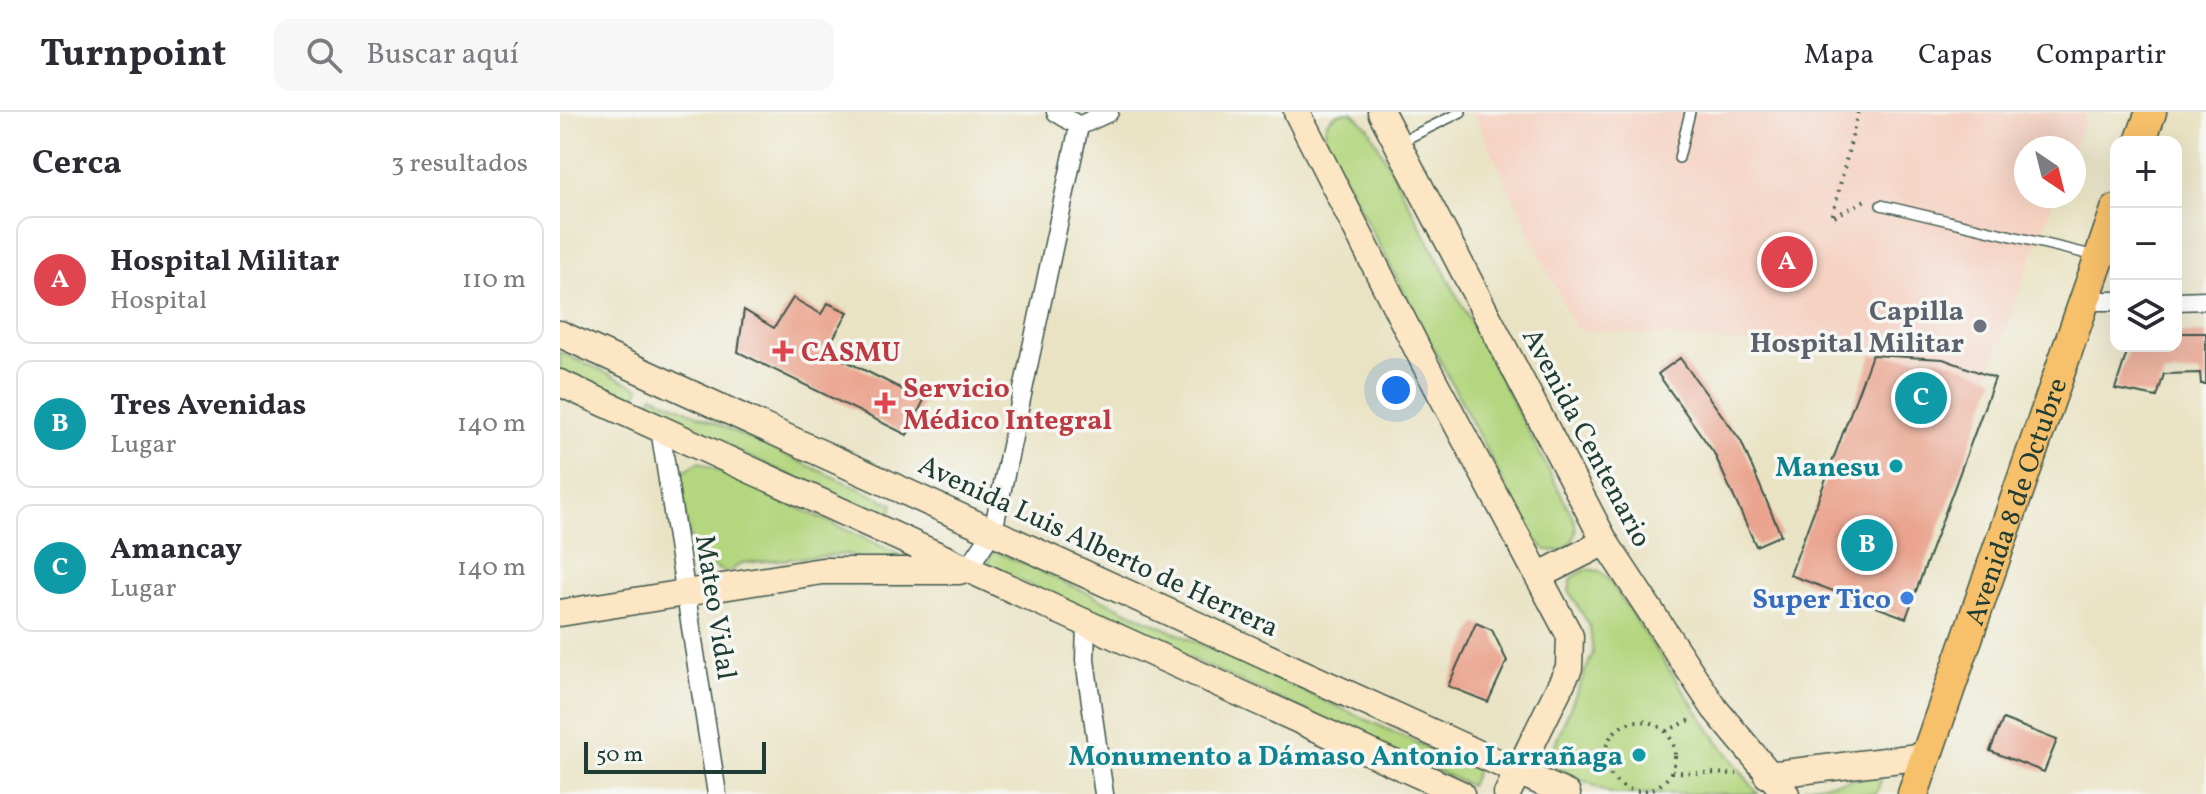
<!DOCTYPE html>
<html lang="es">
<head>
<meta charset="utf-8">
<style>
	body { margin:0; font-family:Vollkorn,serif; background:#f7f7f7; color:#2b2b33 }
	.controls { position:absolute; right:24px; top:24px; display:grid; overflow:hidden; border-radius:16px; box-shadow:0 8px 32px #0002 }
	.controls button { width:72px; height:72px; display:grid; place-items:center; padding:0; border:0; border-bottom:2px solid #e1e1e2; background:#fff; color:#2b2b33; font:40px sans-serif }
	.compass { position:absolute; left:1454px; top:24px; width:72px; height:72px; border-radius:50%; background:#fff; box-shadow:0 8px 32px #0002; rotate:145deg }
	.scale { position:absolute; left:24px; bottom:20px; width:182px; box-sizing:border-box; padding-left:8px; border:4px solid #1f3d34; border-top:0; font-size:22px; line-height:28px; white-space:nowrap; color:#1f3d34; -webkit-text-stroke:6px #f6f6f2; paint-order:stroke }
	.you { position:absolute; left:836px; top:278px; width:28px; height:28px; margin:-20px; border:6px solid #fff; border-radius:50%; background:#1a73e8; box-shadow:0 0 0 12px #1a73e833 }
	.badge { display:grid; place-items:center; width:52px; height:52px; border-radius:50%; background:#b5179e; color:#fff; font-size:26px; font-weight:700 }
	.pin { position:absolute; translate:-50% -50%; border:4px solid #fff; box-shadow:0 2px 8px #0006 }
	.list { margin:0; padding:0; list-style:none }
	h2 { display:flex; justify-content:space-between; align-items:center; height:104px; margin:0; padding:0 32px; font-size:34px }
	h2 small { font-size:26px; font-weight:400; color:#7c7c81 }
	.list li { display:grid; grid-template-columns:52px 1fr auto; gap:24px; align-items:center; box-sizing:border-box; height:128px; margin:0 16px 16px; padding:0 16px; border:2px solid #e1e1e2; border-radius:16px }
	.list b { display:block; font-size:30px; white-space:nowrap }
	.list p { margin:0; font-size:26px; white-space:nowrap; color:#7c7c81 }
	.list em { font-size:26px; font-style:normal; color:#7c7c81 }
	.icon { flex:none; width:44px; height:44px; fill:none; stroke:currentColor; stroke-width:2; stroke-linecap:round; stroke-linejoin:round }
	.map { position:relative; flex:none; width:1646px; height:682px; overflow:hidden }
	header { display:flex; align-items:center; gap:48px; box-sizing:border-box; height:112px; padding:0 40px; background:#fff; border-bottom:2px solid #e1e1e2 }
	header strong { font-size:38px }
	nav { display:flex; gap:44px; margin-inline-start:auto; font-size:28px }
	.search { width:560px; height:72px; background:#f7f7f7; display:flex; align-items:center; gap:20px; box-sizing:border-box; padding:0 28px; border-radius:16px; color:#7c7c81; font-size:30px }
	main { display:flex }
	aside { flex:1; background:#fff }
	.map>svg:first-child { display:block }
</style>
</head>
<body>
<header>
<strong>Turnpoint</strong>
<div class="search"><svg class="icon" aria-label="search" viewBox="0 0 24 24"><circle cx="10" cy="10" r="6"/><path d="M15 15l6 6"/></svg>Buscar aquí</div>
<nav><a>Mapa</a><a>Capas</a><a>Compartir</a></nav>
</header>
<main>
<aside>
<h2>Cerca<small>3 resultados</small></h2>
<ul class="list">
<li><span class="badge" style="background:#e0444e">A</span><div><b>Hospital Militar</b><p>Hospital</p></div><em>110 m</em></li>
<li><span class="badge" style="background:#0f9aa8">B</span><div><b>Tres Avenidas</b><p>Lugar</p></div><em>140 m</em></li>
<li><span class="badge" style="background:#0f9aa8">C</span><div><b>Amancay</b><p>Lugar</p></div><em>140 m</em></li>
</ul>
</aside>
<div class="map">
<svg width="1646" height="682" viewBox="0 0 1646 682">
	<rect width="100%" height="100%" fill="#f6f6f2"/>
	<filter id="ink" filterUnits="userSpaceOnUse"><feTurbulence type="fractalNoise" baseFrequency=".0125" numOctaves="2"/><feDisplacementMap in="SourceGraphic" scale="16" xChannelSelector="R" yChannelSelector="G"/><feConvolveMatrix kernelMatrix="1 2 1 2 8 2 1 2 1" color-interpolation-filters="sRGB"/></filter>
	<filter id="wash" filterUnits="userSpaceOnUse"><feTurbulence type="fractalNoise" baseFrequency=".006" numOctaves="4" result="noise"/><feDisplacementMap in="SourceGraphic" scale="32" xChannelSelector="R" yChannelSelector="G"/><feGaussianBlur stdDeviation="1.8" result="paint"/><feColorMatrix in="noise" values="0 0 0 0 0 0 0 0 0 0 0 0 0 0 0 0 0 1.4 0 .05"/><feComposite in="paint" operator="in"/></filter>
	<g filter="url(#wash)">
		<rect width="100%" height="100%" fill="#e9e3c4"/>
		<path fill="#f5d2c2" d="M913 0H1527L1514 36H1466V84H1495L1428 263 1383 247 1015 217Z"/>
		<g fill="#b3d67f" stroke="#698a5a" stroke-width="2">
			<path d="M792 0 809 16 1014 407C1018 421 1014 432 1001 439L986 438 971 423 767 33C760 11 770 0 792 0Z"/>
			<path d="M0 240 80 276 73 291 0 258Z"/>
			<path d="M93 283 333 392 329 408 86 298Z"/>
			<path d="M139 350 351 448 303 449 288 442 182 451 168 461C120 445 127 404 121 361Z"/>
			<path d="M433 438 917 658 910 674 427 454Z"/>
			<path d="M1026 457 1039 459 1049 468 1155 625 1198 682H1052L997 656 992 639 1033 541 1030 515 1009 479 1012 466Z"/>
			<path d="M1316 664 1321 668 1316 682H1250L1245 675Z"/>
		</g>
		<g id="blocks">
			<g fill="#eaa48f">
				<path d="M233 186 261 202 268 191 288 200 266 239 364 288 347 323 178 240 184 198 214 216Z"/>
				<path d="M1616 221H1646V272H1641L1640 261 1604 262 1597 285 1555 277 1569 234H1616Z"/>
				<path d="M1312 243 1383 247 1435 266 1346 506 1230 463Z"/>
				<path d="M1120 246 1181 329 1221 423 1196 434 1154 341 1098 262Z"/>
				<path d="M916 511 932 518 947 549 928 590 888 574Z"/>
				<path d="M1443 607 1497 628 1484 660 1430 639Z"/>
			</g>
		</g>
	</g>
	<g filter="url(#ink)">
		<use href="#blocks" fill-opacity="0" stroke="#3d564a" stroke-width="2"/>
		<g fill="none" stroke-linecap="round" stroke-linejoin="round">
			<g stroke="#3d564a" stroke-width="12">
				<g id="lane">
					<path d="M840 30 901 0"/>
					<path d="M1119 46 1130 0"/>
					<path d="M1321 93 1536 144"/>
				</g>
			</g>
			<g stroke="#3d564a" stroke-width="21">
				<g id="street">
					<path d="M496 0 519 14"/>
					<path d="M519 14 549 0"/>
					<path d="M1523 189H1556"/>
					<path d="M1616 189 1646 188"/>
					<path d="M100 317 157 682"/>
					<path d="M406 459 433 419 519 14"/>
					<path d="M526 511 525 548 544 682"/>
				</g>
			</g>
			<g stroke="#3d564a" stroke-width="29">
				<g id="secondary">
					<path d="M737 0 866 254 1010 524 1009 556 947 682"/>
					<path d="M821 0 1045 430 1155 597 1226 682"/>
					<path d="M0 222 1007 682"/>
					<path d="M0 271 901 682"/>
					<path d="M978 464 1045 430"/>
					<path d="M0 501 262 459H399"/>
					<path d="M1207 663 1366 644"/>
				</g>
			</g>
			<g stroke="#3d564a" stroke-width="33">
				<g id="primary">
					<path d="M1580 30 1591 0"/>
					<path id="s1" d="M1353 682 1556 98"/>
				</g>
			</g>
			<g stroke="#3d564a" stroke-width="4" stroke-dasharray="2 6" stroke-linecap="butt">
				<path d="M1298 0 1272 106 1307 87"/>
				<circle cx="1080" cy="644" r="35"/>
				<path d="M1106 619 1133 607"/>
				<path d="M993 645 1046 652"/>
				<path d="M1112 660 1177 662"/>
			</g>
			<use href="#lane" stroke="#fff" stroke-width="9"/>
			<use href="#street" stroke="#fff" stroke-width="18"/>
			<use href="#secondary" stroke="#fce6c4" stroke-width="26"/>
			<use href="#primary" stroke="#f7c06b" stroke-width="30"/>
		</g>
	</g>
	<circle fill="#6b7280" stroke="#f6f6f2" stroke-width="3" cx="1420" cy="214" r="8"/>
	<g fill="#e0444e" stroke="#f6f6f2" stroke-width="3">
		<path d="M219 227h8v8h8v8h-8v8h-8v-8h-8v-8h8z"/>
		<path d="M321 279h8v8h8v8h-8v8h-8v-8h-8v-8h8z"/>
	</g>
	<g fill="#0f9aa8" stroke="#f6f6f2" stroke-width="3">
		<circle cx="1336" cy="354" r="8"/>
		<circle cx="1079" cy="643" r="8"/>
	</g>
	<circle fill="#3f7fe0" stroke="#f6f6f2" stroke-width="3" cx="1347" cy="486" r="8"/>
	<g text-anchor="middle" stroke-width="7" stroke-linejoin="round" paint-order="stroke">
		<g font-size="28" font-weight="bold" fill="#5b616d" stroke="#f6f6f2" text-anchor="end">
			<text x="1404" y="208">Capilla<tspan x="1404" dy="32">Hospital Militar</tspan></text>
		</g>
		<g font-size="28" font-weight="bold" fill="#be3a42" stroke="#f6f6f2" text-anchor="start">
			<text x="241" y="249">CASMU</text>
			<text x="343" y="285">Servicio<tspan x="343" dy="32">Médico Integral</tspan></text>
		</g>
		<g font-size="28" fill="#1f3d34" stroke="#f6f6f2">
			<text transform="translate(1028 325) rotate(62)" y="10">Avenida Centenario</text>
			<text dy="10" stroke="none"><textPath href="#s1" startOffset="310">Avenida 8 de Octubre</textPath></text>
			<text transform="translate(539 433) rotate(25)" y="10">Avenida Luis Alberto de Herrera</text>
			<text transform="translate(157 495) rotate(81)" y="10">Mateo Vidal</text>
		</g>
		<g font-size="28" font-weight="bold" fill="#0d838f" stroke="#f6f6f2" text-anchor="end">
			<text x="1320" y="364">Manesu</text>
			<text x="1063" y="653">Monumento a Dámaso Antonio Larrañaga</text>
		</g>
		<g font-size="28" font-weight="bold" fill="#366cbe" stroke="#f6f6f2" text-anchor="end">
			<text x="1331" y="496">Super Tico</text>
		</g>
	</g>
</svg>
<div class="controls">
<button>+</button>
<button>−</button>
<button><svg class="icon" aria-label="layers" viewBox="0 0 24 24"><path d="M12 4l9 5-9 5-9-5zM3 14l9 5 9-5"/></svg></button>
</div>
<svg class="compass" viewBox="-18 -18 36 36"><path d="M0-13l5 13h-10z" fill="#e53935"/><path d="M0 13l5-13h-10z" fill="#7c7c81"/></svg>
<div class="scale">50 m</div>
<div class="you"></div>
<div class="pin badge" style="left:1227px;top:150px;background:#e0444e">A</div>
<div class="pin badge" style="left:1307px;top:433px;background:#0f9aa8">B</div>
<div class="pin badge" style="left:1361px;top:286px;background:#0f9aa8">C</div>
</div>
</main>
</body>
</html>
